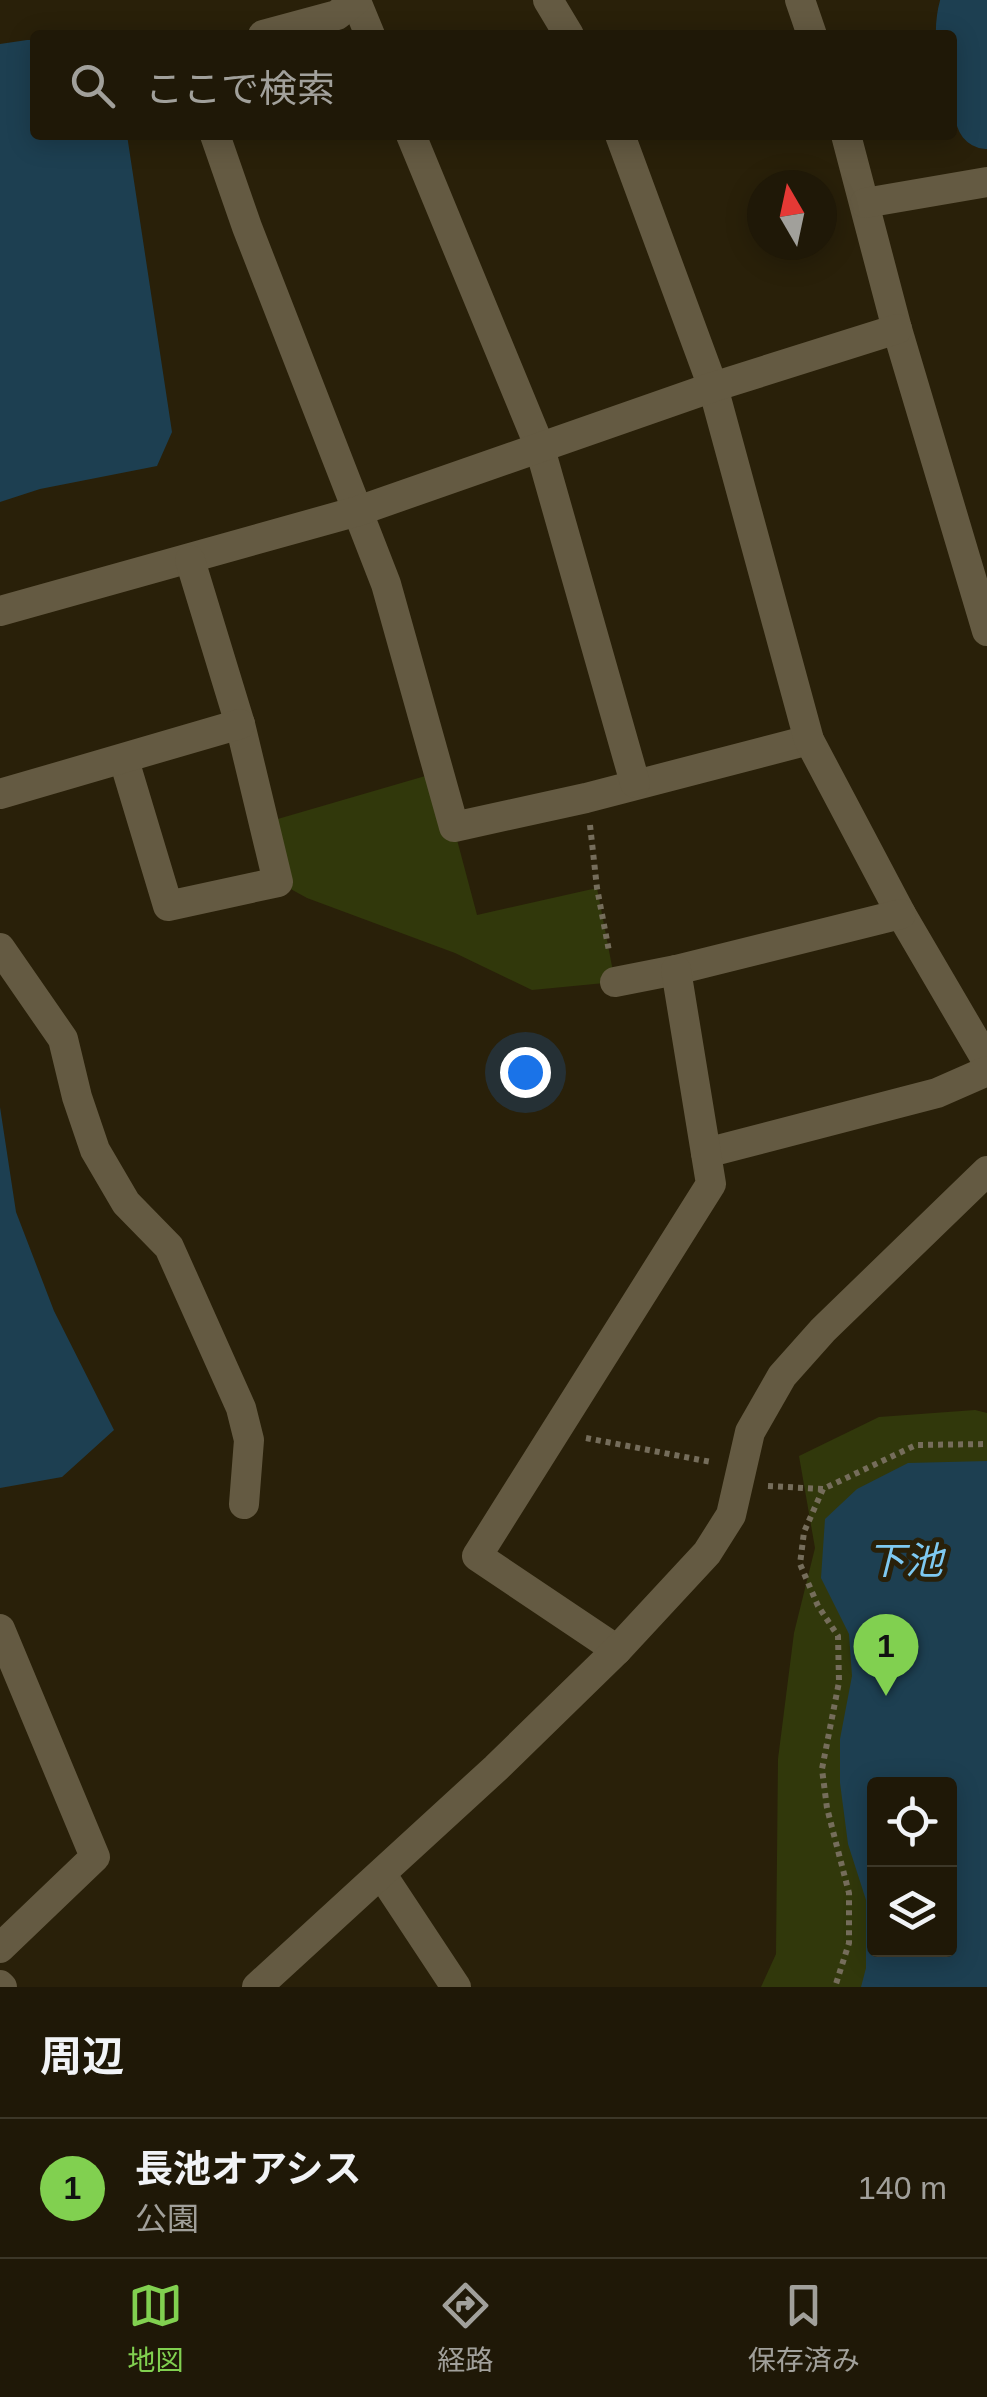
<!DOCTYPE html>
<html lang="ja">
<head>
<meta charset="utf-8">
<style>
	body { margin:0; font-family:Helvetica,"Noto Sans JP",sans-serif; background:#272111; color:#f1f3f6 }
	.controls { position:absolute; right:30px; bottom:30px; display:grid; overflow:hidden; border-radius:10px; box-shadow:0 5px 25px #0003 }
	.controls button { width:90px; height:90px; display:grid; place-items:center; padding:0; border:0; border-bottom:2px solid #3c3728; background:#1f1807; color:#f1f3f6; font:50px sans-serif }
	.compass { position:absolute; left:747px; top:170px; width:90px; height:90px; border-radius:50%; background:#1f1807; box-shadow:0 5px 25px #0003; rotate:351deg }
	.you { position:absolute; left:525px; top:1072px; width:35px; height:35px; margin:-25px; border:8px solid #fff; border-radius:50%; background:#1a73e8; box-shadow:0 0 0 15px #1a73e833 }
	.badge { display:grid; place-items:center; width:65px; height:65px; border-radius:50%; background:#81d050; color:#111; font-size:32px; font-weight:700 }
	.pin { position:absolute; translate:-50% -82px; filter:drop-shadow(0 2px 5px #0008) }
	.pin::after { content:''; position:absolute; top:52px; width:35px; height:30px; background:inherit; clip-path:polygon(0 0,100% 0,50% 100%) }
	.list { margin:0; padding:0; list-style:none }
	h2 { display:flex; justify-content:space-between; align-items:center; height:130px; margin:0; padding:0 40px; font-size:42px }
	h2 small { font-size:32px; font-weight:400; color:#a1a09b }
	.list li { display:grid; grid-template-columns:65px 1fr auto; gap:30px; align-items:center; box-sizing:border-box; height:140px; padding:0 40px; border-top:2px solid #3c3728 }
	.list b { display:block; font-size:38px; white-space:nowrap }
	.list p { margin:0; font-size:32px; white-space:nowrap; color:#a1a09b }
	.list em { font-size:32px; font-style:normal; color:#a1a09b }
	.icon { flex:none; width:55px; height:55px; fill:none; stroke:currentColor; stroke-width:2; stroke-linecap:round; stroke-linejoin:round }
	.map { position:relative; flex:none; width:987px; height:1987px; overflow:hidden }
	.search { position:absolute; background:#1f1807; box-shadow:0 5px 25px #0003; left:30px; right:30px; top:30px; height:110px; display:flex; align-items:center; gap:25px; box-sizing:border-box; padding:0 35px; border-radius:10px; color:#a1a09b; font-size:38px }
	.sheet { height:270px; background:#1f1807 }
	nav { display:flex; justify-content:space-around; align-items:center; box-sizing:border-box; height:140px; border-top:2px solid #3c3728; background:#1f1807; font-size:28px; color:#a1a09b }
	nav a { display:grid; justify-items:center; gap:5px }
	nav .on { color:#81d050 }
	.map>svg:first-child { display:block }
</style>
</head>
<body>
<div class="map">
<svg width="987" height="1987" viewBox="0 0 987 1987">
	<rect width="100%" height="100%" fill="#292009"/>
	<g fill="#31380b" fill-rule="evenodd">
		<path d="M439 772 477 915 597 888 615 982 532 990 455 953 307 898 278 882 264 823Z"/>
		<path d="M975 1410 987 1413V1987H761L776 1954 778 1759 794 1633 815 1548 799 1456 879 1417ZM874 1784H950V1950H874Z"/>
	</g>
	<g fill="#1d3f51" fill-rule="evenodd">
		<path d="M27 40H35V135H127L172 432 157 466 40 489 0 502V44Z"/>
		<path d="M0 1107 16 1212 54 1311 114 1430 62 1477 0 1488Z"/>
		<path d="M987 1461V1987H861L866 1968V1900L848 1844 840 1783V1739L852 1676 849 1634 821 1578 825 1519 857 1489 908 1463ZM950 1784V1950H874V1784Z"/>
	</g>
	<g fill="none" stroke-linecap="round" stroke-linejoin="round">
		<path stroke="#1d3f51" stroke-width="62" d="M973 0C957 37 976 81 987 118"/>
		<g stroke="#756d5b" stroke-width="6" stroke-dasharray="5 5" stroke-linecap="butt">
			<path d="M590 825 597 888 609 951"/>
			<path d="M586 1438 711 1462"/>
			<path d="M768 1486 823 1489 916 1445 987 1444"/>
			<path d="M823 1489 804 1532 800 1564 818 1606 838 1636 839 1682 822 1769 827 1808 849 1893V1943L835 1987"/>
		</g>
		<g stroke="#645a42" stroke-width="30">
			<path d="M548 0 569 35"/>
			<path d="M800 0 812 35"/>
			<path d="M356 1 370 35"/>
			<path d="M263 35 337 15 356 0"/>
			<path d="M215 135 247 227 386 584 454 827 586 798 809 740"/>
			<path d="M411 135 539 445 635 783"/>
			<path d="M620 135 713 387 809 740 901 914 987 1061"/>
			<path d="M846 135 897 329 987 631"/>
			<path d="M865 203 987 182"/>
			<path d="M0 611 358 511 713 387 897 329"/>
			<path d="M124 760 168 906 278 882 240 724 190 560"/>
			<path d="M0 794 240 724"/>
			<path d="M0 948 63 1039 77 1097 95 1150 126 1203 169 1247 241 1408 249 1440 244 1504"/>
			<path d="M615 982 676 970 901 914"/>
			<path d="M706 1153 937 1093 987 1071"/>
			<path d="M0 1629 95 1857 0 1948"/>
			<path d="M617 1650 477 1556 711 1184 676 970"/>
			<path d="M382 1875 456 1987"/>
			<path d="M0 1985 2 1987"/>
			<path d="M257 1987 496 1768 617 1650 707 1553 731 1515 750 1432 782 1376 823 1330 987 1171"/>
		</g>
	</g>
	<g text-anchor="middle" stroke-width="10" stroke-linejoin="round" paint-order="stroke">
		<g font-size="38" font-style="italic" fill="#7ec9f1" stroke="#292009">
			<text x="905" y="1574">下池</text>
		</g>
	</g>
</svg>
<div class="controls">
<button><svg class="icon" aria-label="locate" viewBox="0 0 24 24"><circle cx="12" cy="12" r="6"/><path d="M12 2v4M12 18v4M2 12h4M18 12h4"/></svg></button>
<button><svg class="icon" aria-label="layers" viewBox="0 0 24 24"><path d="M12 4l9 5-9 5-9-5zM3 14l9 5 9-5"/></svg></button>
</div>
<svg class="compass" viewBox="-18 -18 36 36"><path d="M0-13l5 13h-10z" fill="#e53935"/><path d="M0 13l5-13h-10z" fill="#a1a09b"/></svg>
<div class="you"></div>
<div class="pin badge" style="left:886px;top:1696px">1</div>
<div class="search"><svg class="icon" aria-label="search" viewBox="0 0 24 24"><circle cx="10" cy="10" r="6"/><path d="M15 15l6 6"/></svg>ここで検索</div>
</div>
<section class="sheet">
<h2>周辺<small></small></h2>
<ul class="list">
<li><span class="badge">1</span><div><b>長池オアシス</b><p>公園</p></div><em>140 m</em></li>
</ul>
</section>
<nav>
<a class="on"><svg class="icon" aria-label="map" viewBox="0 0 24 24"><path d="M3 6l6-2 6 2 6-2v14l-6 2-6-2-6 2zM9 4v14M15 6v14"/></svg>地図</a>
<a><svg class="icon" aria-label="directions" viewBox="0 0 24 24"><path d="M12 3l9 9-9 9-9-9zM9 14v-3h6M13 9l2 2-2 2"/></svg>経路</a>
<a><svg class="icon" aria-label="saved" viewBox="0 0 24 24"><path d="M7 4h10v16l-5-4-5 4z"/></svg>保存済み</a>
</nav>
</body>
</html>
